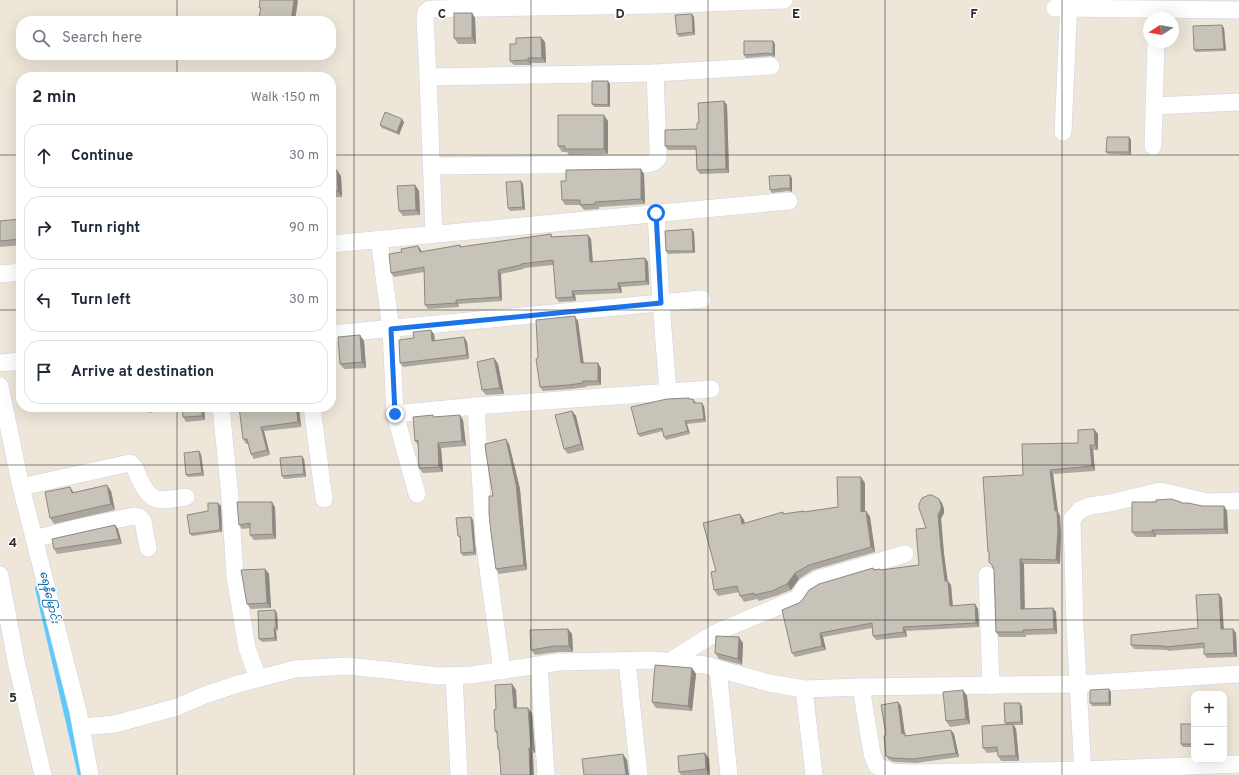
<!DOCTYPE html>
<html lang="en">
<head>
<meta charset="utf-8">
<style>
	body { margin:0; font-family:Overpass,"Noto Sans Myanmar",sans-serif; background:#f2f2f3; color:#1f2937 }
	.controls { position:absolute; right:12px; bottom:12px; display:grid; overflow:hidden; border-radius:8px; box-shadow:0 4px 16px #0002 }
	.controls button { width:36px; height:36px; display:grid; place-items:center; padding:0; border:0; border-bottom:1px solid #e0e1e3; background:#fff; color:#1f2937; font:20px sans-serif }
	.compass { position:absolute; left:1143px; top:12px; width:36px; height:36px; border-radius:50%; background:#fff; box-shadow:0 4px 16px #0002; rotate:259deg }
	.stop { position:absolute; width:12px; height:12px; margin:-9px; border:3px solid #1a73e8; border-radius:50%; background:#fff }
	.stop.end { background:#1a73e8; border-color:#fff; box-shadow:0 1px 4px #0008 }
	.list { margin:0; padding:0; list-style:none }
	h2 { display:flex; justify-content:space-between; align-items:center; height:52px; margin:0; padding:0 16px; font-size:17px }
	h2 small { font-size:13px; font-weight:400; color:#747a83 }
	.list li { display:grid; grid-template-columns:26px 1fr auto; gap:12px; align-items:center; box-sizing:border-box; height:64px; margin:0 8px 8px; padding:0 8px; border:1px solid #e0e1e3; border-radius:16px }
	.list b { display:block; font-size:15px; white-space:nowrap }
	.list em { font-size:13px; font-style:normal; color:#747a83 }
	.icon { flex:none; width:22px; height:22px; fill:none; stroke:currentColor; stroke-width:2; stroke-linecap:round; stroke-linejoin:round }
	.map { position:relative; flex:none; width:1239px; height:775px; overflow:hidden }
	.search { position:absolute; background:#fff; box-shadow:0 4px 16px #0002; left:16px; top:16px; width:320px; height:44px; display:flex; align-items:center; gap:10px; box-sizing:border-box; padding:0 14px; border-radius:16px; color:#747a83; font-size:15px }
	.panel { position:absolute; background:#fff; box-shadow:0 4px 16px #0002; left:16px; top:72px; width:320px; height:340px; border-radius:16px }
	.map>svg:first-child { display:block }
</style>
</head>
<body>
<div class="map">
<svg width="1239" height="775" viewBox="0 0 1239 775">
	<rect width="100%" height="100%" fill="#ede6d9"/>
	<g fill="none" stroke-linecap="round" stroke-linejoin="round">
		<path stroke="#60c9fb" stroke-width="6" d="M38 588 81 775"/>
		<g stroke="#ced1e4" stroke-width="18">
			<g id="street">
				<path d="M1055 8 1239 10"/>
				<path d="M655 73 771 66"/>
				<path d="M428 77 655 73 658 149V158L654 162 648 164 431 166"/>
				<path d="M1154 106 1239 102"/>
				<path d="M1063 132 1069 0"/>
				<path d="M1153 146 1156 42"/>
				<path d="M656 213 661 303 668 392"/>
				<path d="M434 234 428 77 425 19 426 12 430 9 656 5 784 0"/>
				<path d="M379 239 391 329 395 414 417 494"/>
				<path d="M331 244 789 201"/>
				<path d="M0 274 21 272"/>
				<path d="M331 334 702 299"/>
				<path d="M0 363 21 361"/>
				<path d="M0 386 21 487 78 711 90 775"/>
				<path d="M476 406 484 539 502 671"/>
				<path d="M221 407 230 498 235 576 247 648 258 678"/>
				<path d="M312 407 324 499"/>
				<path d="M395 414 476 406 711 389"/>
				<path d="M21 487 130 463C135 466 136 470 138 476 151 505 158 501 186 497"/>
				<path d="M34 539 81 527 134 516 139 517 143 521 148 548"/>
				<path d="M0 575 16 661 43 775"/>
				<path d="M987 575 991 686"/>
				<path d="M627 661 639 775"/>
				<path d="M669 662 715 633 798 598 805 587 818 579 905 554"/>
				<path d="M539 665 546 775"/>
				<path d="M718 669 729 775"/>
				<path d="M454 676 459 775"/>
				<path d="M861 687 872 754 877 766 892 772 910 773 1083 770 1239 764"/>
				<path d="M804 689 814 775"/>
				<path d="M81 727 115 724 177 707 205 695 238 684 295 669 347 666 386 670 439 676 471 675 559 662 652 660 705 665 769 683 804 689 861 687 1078 684 1239 674"/>
				<path d="M1083 775 1075 627 1072 519 1080 510 1090 506 1110 503 1160 491 1208 502 1237 501"/>
			</g>
		</g>
		<use href="#street" stroke="#fff" stroke-width="17"/>
	</g>
	<g fill="#aca89f">
		<path d="M472 13 475 18 476 44H458L454 38Z"/>
		<path d="M694 17 695 35 679 37 677 34Z"/>
		<path d="M1224 28 1226 51 1196 52 1194 50Z"/>
		<path d="M773 41 775 44V57L770 56 746 58 744 55Z"/>
		<path d="M545 42 546 63H531V65H514L510 61Z"/>
		<path d="M610 84V107H594L592 104Z"/>
		<path d="M724 101 727 105 729 173 700 174 697 170 696 150H668L665 146 697 129 699 123Z"/>
		<path d="M608 121V154L569 155 567 152H562L558 146Z"/>
		<path d="M404 122 399 135 382 128 380 125Z"/>
		<path d="M1129 137 1131 140V155L1108 154 1106 152Z"/>
		<path d="M331 171 341 176 342 197H331Z"/>
		<path d="M644 174 645 204 599 207V209L584 210 580 205H565L562 200 566 181Z"/>
		<path d="M792 178V192L788 191 772 193 770 190Z"/>
		<path d="M521 181 523 184 525 210 510 211 508 208Z"/>
		<path d="M415 185 419 191 420 215 403 216 399 211Z"/>
		<path d="M21 219V245L0 247V221Z"/>
		<path d="M694 232 695 253 668 254 666 251Z"/>
		<path d="M551 234 553 237 588 235 591 239 593 262 645 258 648 262 649 285 621 287 622 293 575 295 576 301 559 302 556 298 553 265 524 268V269L501 274 502 301 458 304 459 307 428 309 425 305 424 272 394 277 391 273 402 252 418 246 422 252 460 245 461 247Z"/>
		<path d="M578 321 584 363 601 368V385L586 386 587 387 572 389 543 391 540 387 538 358Z"/>
		<path d="M434 334 435 341 464 337 467 342 469 359 403 367 400 363 414 338Z"/>
		<path d="M360 335 364 341 366 368 344 369 340 364Z"/>
		<path d="M494 358 498 364 504 394 486 395 482 390Z"/>
		<path d="M690 399H693L695 401 696 403 704 406 706 422 687 424 690 434 666 440 664 437 663 431 640 437 638 434Z"/>
		<path d="M146 407H178L149 413Z"/>
		<path d="M182 407H211V408L204 409 205 420 186 422 183 417Z"/>
		<path d="M239 407H299L301 427 264 431 270 455 254 459 251 454 248 444H246L243 439Z"/>
		<path d="M572 411 576 416 584 450 568 454 564 449Z"/>
		<path d="M434 417 463 420 466 446 441 448 443 472 423 473 419 468 418 445 415 441Z"/>
		<path d="M1094 429 1098 434V450H1093L1095 471 1053 474 1058 512 1060 516 1061 535 1060 564H1024V609L1053 608 1056 612 1057 634 1026 635V637H999L996 632 994 570 993 567 989 562V553L988 552 1023 475 1078 443Z"/>
		<path d="M509 444 520 489 527 570 499 574 496 569 493 496Z"/>
		<path d="M201 454 204 476 188 477 186 475Z"/>
		<path d="M304 459 306 477 284 479 282 476Z"/>
		<path d="M865 483V511H866L870 517 875 552 813 570 799 579 791 590 776 596 759 601 757 599 744 602 740 596 739 592 718 596 714 590 716 571 740 514 744 520 745 524 804 511V512L838 507Z"/>
		<path d="M111 491 115 510 54 524 50 518 74 493Z"/>
		<path d="M218 503 221 506 222 532 192 536 190 534 208 511Z"/>
		<path d="M942 503 944 509V513L941 519 944 554 948 581 951 585 953 606 975 604 978 609 979 627 906 631 907 637 876 640 873 636 872 628 823 637 826 650 795 657 792 653 799 603 873 568 874 569H880L881 570 919 565 926 528Z"/>
		<path d="M1182 503 1202 506H1224L1227 511 1228 534 1156 535V537H1136L1132 532Z"/>
		<path d="M275 507 276 539 254 540 250 535V528L242 529 239 525Z"/>
		<path d="M471 517 473 520 476 555 463 556 461 553 460 538 458 536Z"/>
		<path d="M115 525 118 529 122 544 57 554 54 549Z"/>
		<path d="M265 569 269 574 271 608 251 609 247 604Z"/>
		<path d="M1222 598 1223 629H1233L1236 633 1237 657 1207 658 1204 654V648L1168 651 1167 650 1134 649 1131 645 1198 628Z"/>
		<path d="M277 613 278 630 276 631 277 641 262 642 259 639Z"/>
		<path d="M568 629 572 634 573 652H558L535 655 531 650Z"/>
		<path d="M743 643 742 665 719 659 715 653Z"/>
		<path d="M692 668 696 674 692 711 656 708 652 702Z"/>
		<path d="M512 684 516 690 517 708 532 713 535 753 500 752 498 749 497 734 495 731 496 709Z"/>
		<path d="M963 690 967 696 970 724 950 727 946 721Z"/>
		<path d="M1111 692V706H1092L1090 703Z"/>
		<path d="M898 702 901 706 905 733 906 736 951 730 954 734 959 757 916 763 894 762 889 760 886 756V735Z"/>
		<path d="M1022 706 1023 725H1014L1016 729 1019 761H1001L998 756 997 752 987 753 983 748 1006 724 1005 723Z"/>
		<path d="M1194 724V747H1183L1181 744Z"/>
		<path d="M705 753 709 759 710 775H681L679 772Z"/>
	</g>
	<g fill="#8c8882">
		<path d="M294 0H297L298 1 295 21H291Z"/>
		<path d="M472 13 475 18 476 44 472 38Z"/>
		<path d="M692 14 694 17 695 35 693 32Z"/>
		<path d="M1222 25 1224 28 1226 51 1224 49Z"/>
		<path d="M541 37 545 42 546 63 542 58Z"/>
		<path d="M773 41 775 44V57L773 54Z"/>
		<path d="M528 58 531 63V65L528 60Z"/>
		<path d="M608 81 610 84V107L608 105Z"/>
		<path d="M724 101 727 105 729 173 726 169Z"/>
		<path d="M604 115 608 121V154L604 149Z"/>
		<path d="M402 119 404 122 399 135 397 132Z"/>
		<path d="M1129 137 1131 140V155L1129 152Z"/>
		<path d="M641 169 644 174 645 204 641 199Z"/>
		<path d="M337 170 341 176 342 197 338 191Z"/>
		<path d="M790 175 792 178V192L790 189Z"/>
		<path d="M521 181 523 184 525 210 523 207Z"/>
		<path d="M415 185 419 191 420 215 416 210Z"/>
		<path d="M692 229 694 232 695 253 693 251Z"/>
		<path d="M588 235 591 239 593 266 590 262Z"/>
		<path d="M418 246 421 250 423 256 420 252Z"/>
		<path d="M645 258 648 262 649 285 646 281Z"/>
		<path d="M498 270 501 274 502 301 500 297Z"/>
		<path d="M618 283 621 287 622 293 619 289Z"/>
		<path d="M572 291 575 295 576 301 573 297Z"/>
		<path d="M456 300 458 304 459 307 456 303Z"/>
		<path d="M575 316 578 321 584 367 581 363Z"/>
		<path d="M431 330 434 334 435 345 432 341Z"/>
		<path d="M360 335 364 341 366 368 362 362Z"/>
		<path d="M464 337 467 342 469 359 467 355Z"/>
		<path d="M494 358 498 364 504 394 500 388Z"/>
		<path d="M598 363 601 368V385L598 381Z"/>
		<path d="M702 403 704 406 706 422 704 419Z"/>
		<path d="M202 407H203L204 409 205 420 202 416Z"/>
		<path d="M296 407H299L301 427 298 422Z"/>
		<path d="M572 411 576 416 584 450 581 444Z"/>
		<path d="M460 415 463 420 466 446 462 441Z"/>
		<path d="M685 421 687 424 690 434 688 431Z"/>
		<path d="M261 427 264 431 270 455 267 450Z"/>
		<path d="M1094 429 1098 434V450L1095 445Z"/>
		<path d="M506 439 509 444 520 489 527 570 524 565Z"/>
		<path d="M438 443 441 448 443 472 439 467Z"/>
		<path d="M1090 445 1093 450 1095 471 1092 466Z"/>
		<path d="M199 451 201 454 204 476 202 473Z"/>
		<path d="M302 456 304 459 306 477 304 474Z"/>
		<path d="M1050 470 1053 474 1058 512 1060 516 1061 535 1060 564 1056 560 1055 511Z"/>
		<path d="M861 477 865 483V517L861 512Z"/>
		<path d="M107 485 111 491 115 510 111 504Z"/>
		<path d="M70 487 74 493H72Z"/>
		<path d="M939 499 942 503 944 509V513L941 519 944 554 948 585 945 581 941 549 938 515Z"/>
		<path d="M272 502 275 507 276 539 273 534Z"/>
		<path d="M218 503 221 506 222 532 220 530Z"/>
		<path d="M1224 506 1227 511 1228 534 1224 529Z"/>
		<path d="M866 511 870 517 875 552 871 547Z"/>
		<path d="M740 514 744 520 746 530 742 524Z"/>
		<path d="M471 517 473 520 476 555 474 552Z"/>
		<path d="M115 525 118 529 122 544 119 539Z"/>
		<path d="M1152 530 1156 535V537L1152 532Z"/>
		<path d="M1020 559 1024 564 1025 614 1021 609Z"/>
		<path d="M265 569 269 574 271 608 267 603Z"/>
		<path d="M795 573 799 579 791 590 787 584Z"/>
		<path d="M948 581 951 585 953 611 950 606Z"/>
		<path d="M1219 594 1222 598 1224 633 1221 629Z"/>
		<path d="M975 604 978 609 979 627 976 623Z"/>
		<path d="M1053 608 1056 612 1057 634 1054 629Z"/>
		<path d="M275 610 277 613 278 630 276 628Z"/>
		<path d="M903 627 906 631 907 637 904 632Z"/>
		<path d="M274 628 276 631 277 641 275 638Z"/>
		<path d="M568 629 572 634 573 652 569 646Z"/>
		<path d="M1233 629 1236 633 1237 657 1234 653Z"/>
		<path d="M820 633 823 637 826 650 822 646Z"/>
		<path d="M739 637 743 643 742 665 738 659Z"/>
		<path d="M692 668 696 674 692 711 688 706Z"/>
		<path d="M512 684 516 690 517 714 514 708Z"/>
		<path d="M1109 689 1111 692V706L1109 703Z"/>
		<path d="M963 690 967 696 970 724 966 719Z"/>
		<path d="M898 702 901 706 905 737 902 734Z"/>
		<path d="M1020 703 1022 706 1023 725 1021 722Z"/>
		<path d="M528 708 532 713 535 753 531 748Z"/>
		<path d="M1013 724 1016 729 1019 761 1016 756Z"/>
		<path d="M951 730 954 734 959 757 956 753Z"/>
		<path d="M529 748 533 753 534 775H530Z"/>
		<path d="M705 753 709 759 710 775 706 769Z"/>
		<path d="M623 754 627 760 629 775H626Z"/>
	</g>
	<g fill="#c8c3b9" stroke="#8c8882">
		<path d="M260 0H294L291 21H258L261 8H259Z"/>
		<rect x="454" y="13" width="18" height="25"/>
		<path d="M692 14 693 32 677 34 675 15Z"/>
		<path d="M1222 25 1224 49 1194 50 1193 26Z"/>
		<path d="M541 37 542 58H528V60L510 61V44H516V38Z"/>
		<path d="M744 41H773V54L768 53 744 55Z"/>
		<path d="M592 81H608V105L592 104Z"/>
		<path d="M724 101 726 169 697 170 696 146H665V130L697 129V123H699L698 103Z"/>
		<path d="M385 112 402 119 397 132 380 125Z"/>
		<path d="M558 115H604V149H565V146H558Z"/>
		<path d="M1107 137H1129V152H1106Z"/>
		<path d="M641 169V199L595 202V204L580 205V200H562L561 181H566V170Z"/>
		<path d="M337 170 338 191 331 192V171Z"/>
		<path d="M790 175V189L786 188 770 190 769 176Z"/>
		<path d="M521 181 523 207 508 208 506 182Z"/>
		<path d="M415 185 416 210 399 211 397 186Z"/>
		<path d="M21 219V239L0 241V221Z"/>
		<path d="M692 229 693 251H666L665 231Z"/>
		<path d="M551 234V237L588 235 590 262 645 258 646 281 618 283 619 289 572 291 573 297 556 298 553 260 521 264V265L498 270 500 297 456 300V303L425 305 424 267 391 273 389 254 402 252 401 249 418 246 420 252 460 245V247Z"/>
		<path d="M575 316 581 363H598V381H583V383L569 385 540 387 536 359 538 358 536 320Z"/>
		<path d="M431 330 432 341 464 337 467 355 400 363 399 340 414 338 413 332Z"/>
		<path d="M360 335 362 362 340 364 338 337Z"/>
		<path d="M494 358 500 388 482 390 477 362Z"/>
		<path d="M689 398V399H693L694 403H702L704 419 685 421 688 431 664 437 662 428 638 434 631 407 667 399Z"/>
		<path d="M182 407H202V416L183 417Z"/>
		<path d="M239 407H296L298 422 261 427 267 450 251 454 247 439H243Z"/>
		<path d="M572 411 581 444 564 449 555 415Z"/>
		<path d="M433 415V417L460 415 462 441 438 443 439 467 419 468 418 440 415 441 413 417Z"/>
		<path d="M1094 429 1095 445H1090L1092 466 1050 470 1055 511H1057L1058 530 1056 560 1020 559 1021 609 1053 608 1054 629 1023 630V632H996L994 570 992 565 989 562V552H988L983 477 1023 475 1022 444 1078 443V430Z"/>
		<path d="M506 439 516 484 524 565 496 569 491 533 489 513V496H493L486 453 485 444Z"/>
		<path d="M199 451 202 473 186 475 184 453Z"/>
		<path d="M302 456 304 474 282 476 280 458Z"/>
		<path d="M837 477H861V512L866 511 871 547 809 565 795 573 787 584 772 591 754 595V593L740 596 737 586 714 590 711 572 716 571 703 523 740 514 742 524 783 512V514L804 511V512L838 507Z"/>
		<path d="M107 485 111 504 50 518 45 492 70 487 72 493Z"/>
		<path d="M929 495H932L939 499 941 505V509L938 515 941 549 945 581H948L950 606 975 604 976 623 903 627 904 632 873 636 872 623 820 633 822 646 792 653 782 610 799 603 803 599 809 590 819 584 873 568 874 570 880 569 881 570 919 565 916 529 926 528 919 508V504L922 498Z"/>
		<path d="M1171 499 1181 502V503H1188L1202 506H1224V529L1152 530V532H1132V502H1156V500Z"/>
		<path d="M237 502H272L273 534 250 535V523L239 525Z"/>
		<path d="M208 503H218L220 530 190 534 187 515 208 511Z"/>
		<path d="M471 517 474 552 461 553 460 536H458L456 518Z"/>
		<path d="M115 525 119 539 54 549 52 539Z"/>
		<path d="M265 569 267 603 247 604 241 570Z"/>
		<path d="M1219 594 1221 629H1233L1234 653 1204 654V643L1165 647V646L1131 645V635L1198 628 1196 595Z"/>
		<path d="M275 610 276 628H274L275 638 259 639 258 611Z"/>
		<path d="M568 629 569 646H554L531 650 530 630Z"/>
		<path d="M716 636 739 637 738 659 715 653Z"/>
		<path d="M655 665 692 668 688 706 652 702Z"/>
		<path d="M512 684 514 708H528L531 748H529L530 775H501L499 749H498L497 731H495L494 710 496 709 495 685Z"/>
		<path d="M1109 689V703H1090V690Z"/>
		<path d="M963 690 966 719 946 721 943 692Z"/>
		<path d="M898 702 902 734 905 733V736L951 730 956 753 913 759 892 758 886 756 884 736 886 735 881 705Z"/>
		<path d="M1004 703H1020L1021 722 1005 723Z"/>
		<path d="M1013 724 1016 756H998L997 747 983 748 982 726Z"/>
		<rect x="1181" y="724" width="13" height="20"/>
		<path d="M705 753 706 769 679 772 678 756Z"/>
		<path d="M623 754 626 775H584L582 759Z"/>
	</g>
	<g fill="none" stroke-linecap="round" stroke-linejoin="round">
		<path stroke="#1a73e8" stroke-width="5" d="M395 414 391 329 661 303 656 213"/>
	</g>
	<path fill="none" stroke="#292929" stroke-width="1" stroke-opacity="0.55" d="M177 0V21M354 0V775M531 0V775M708 0V775M885 0V775M1062 0V775M177 55V77M0 155H21M331 155H1239M0 310H21M331 310H1239M177 407V775M0 465H1239M0 620H1239"/>
	<g text-anchor="middle" stroke-width="3" stroke-linejoin="round" paint-order="stroke">
		<g font-size="11" font-style="italic" fill="#0063a6" stroke="#fff">
			<text transform="translate(50 597) rotate(77)" y="4">ရေနီမြောင်း</text>
		</g>
	</g>
	<g font-size="13" text-anchor="middle" font-weight="bold" fill="#292929" stroke="#fff" stroke-width="3" stroke-linejoin="round" paint-order="stroke">
		<text x="442" y="18">C</text>
		<text x="620" y="18">D</text>
		<text x="796" y="18">E</text>
		<text x="974" y="18">F</text>
		<text x="13" y="547">4</text>
		<text x="13" y="702">5</text>
	</g>
</svg>
<div class="controls">
<button>+</button>
<button>−</button>
</div>
<svg class="compass" viewBox="-18 -18 36 36"><path d="M0-13l5 13h-10z" fill="#e53935"/><path d="M0 13l5-13h-10z" fill="#747a83"/></svg>
<div class="stop" style="left:656px;top:213px"></div>
<div class="stop end" style="left:395px;top:414px"></div>
<div class="search"><svg class="icon" aria-label="search" viewBox="0 0 24 24"><circle cx="10" cy="10" r="6"/><path d="M15 15l6 6"/></svg>Search here</div>
<section class="panel">
<h2>2 min<small>Walk · 150 m</small></h2>
<ul class="list">
<li><svg class="icon" aria-label="ahead" viewBox="0 0 24 24"><path d="M12 20V5M6 11l6-6 6 6"/></svg><div><b>Continue</b></div><em>30 m</em></li>
<li><svg class="icon" aria-label="right" viewBox="0 0 24 24"><path d="M7 20v-9h11M14 6l5 5-5 5"/></svg><div><b>Turn right</b></div><em>90 m</em></li>
<li><svg class="icon" aria-label="left" viewBox="0 0 24 24"><path d="M17 20v-9H6M10 6l-5 5 5 5"/></svg><div><b>Turn left</b></div><em>30 m</em></li>
<li><svg class="icon" aria-label="arrive" viewBox="0 0 24 24"><path d="M6 21V4h12l-3 4 3 4H6"/></svg><div><b>Arrive at destination</b></div></li>
</ul>
</section>
</div>
</body>
</html>
